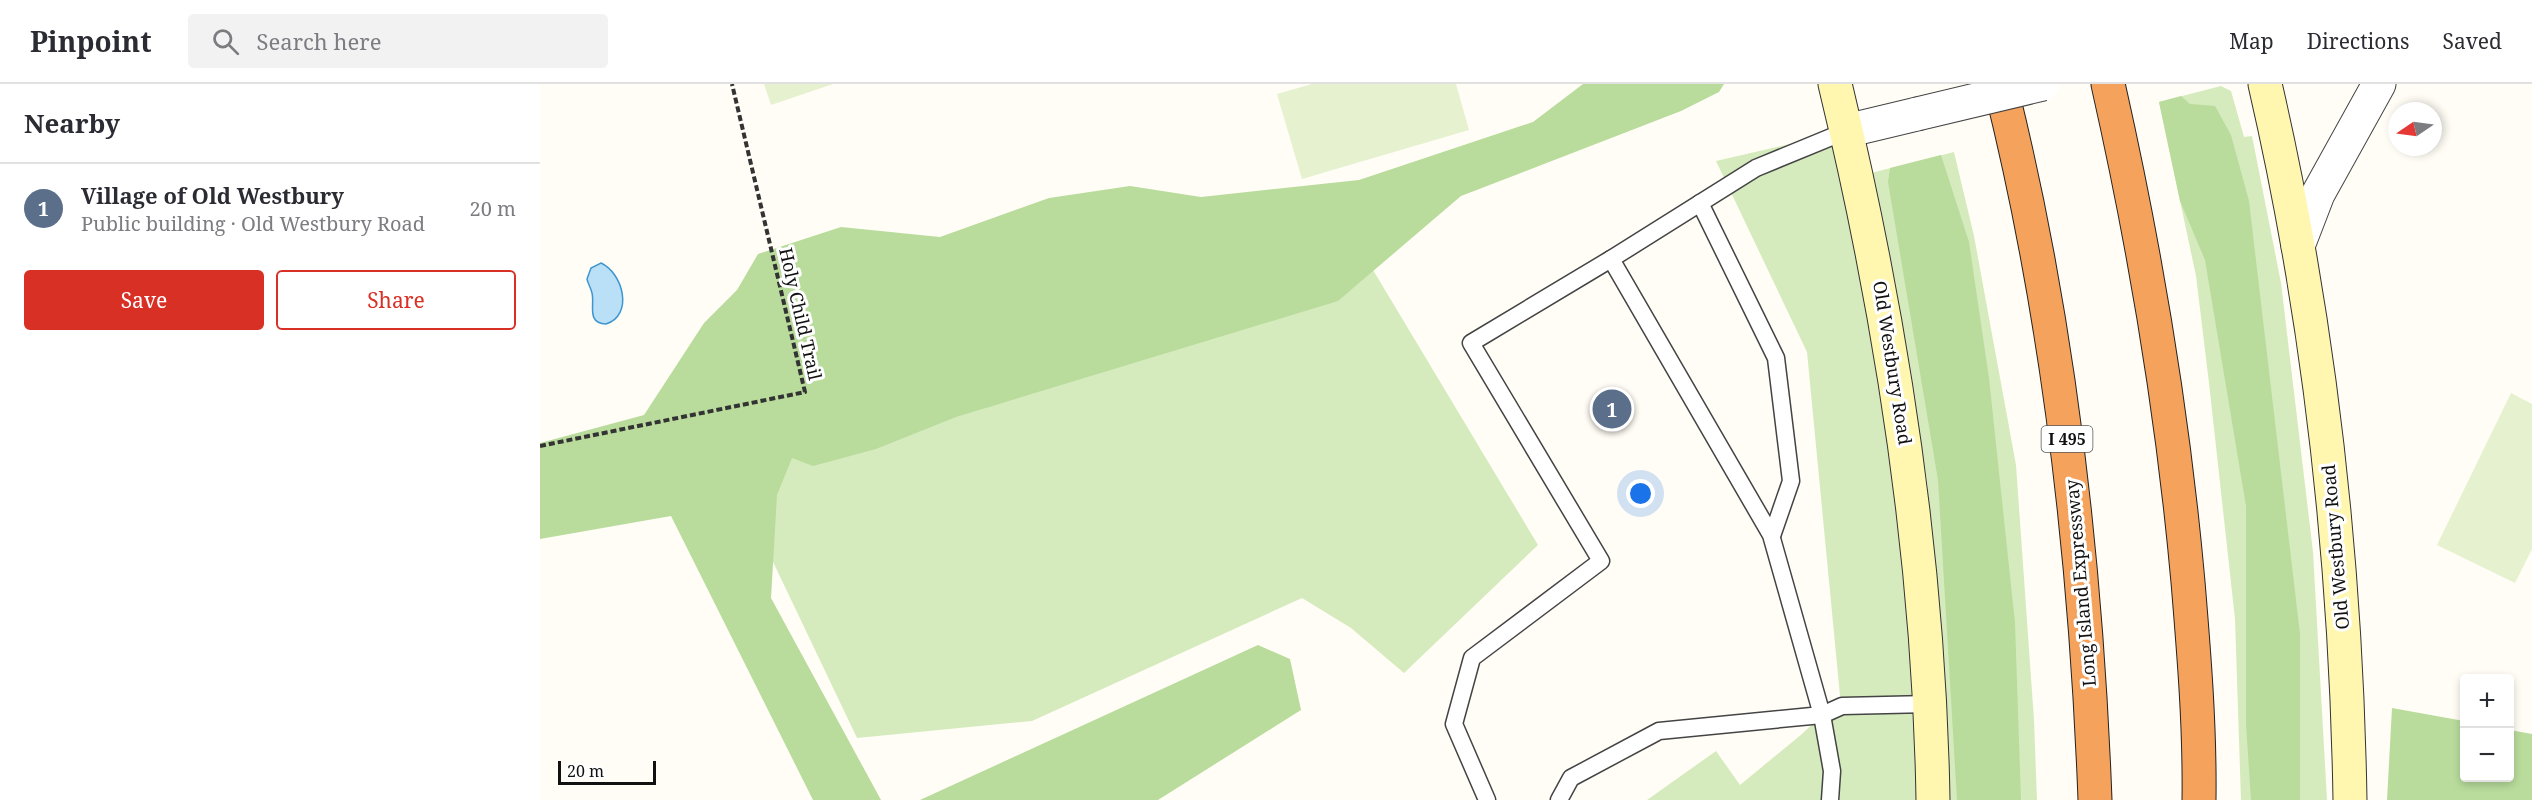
<!DOCTYPE html>
<html lang="en">
<head>
<meta charset="utf-8">
<style>
	body { margin:0; font-family:"Noto Serif",serif; background:#f2f2f3; color:#2b2b33 }
	.controls { position:absolute; right:18px; bottom:18px; display:grid; overflow:hidden; border-radius:6px; box-shadow:0 3px 9px #0003 }
	.controls button { width:54px; height:54px; display:grid; place-items:center; padding:0; border:0; border-bottom:2px solid #e1e1e2; background:#fff; color:#2b2b33; font:30px sans-serif }
	.compass { position:absolute; left:1848px; top:18px; width:54px; height:54px; border-radius:50%; background:#fff; box-shadow:0 3px 9px #0003; rotate:257deg }
	.scale { position:absolute; left:18px; bottom:15px; width:98px; box-sizing:border-box; padding-left:6px; border:3px solid #111; border-top:0; font-size:16px; line-height:21px; white-space:nowrap; color:#111; -webkit-text-stroke:4px #fff; paint-order:stroke }
	.you { position:absolute; left:1101px; top:410px; width:21px; height:21px; margin:-15px; border:4px solid #fff; border-radius:50%; background:#1a73e8; box-shadow:0 0 0 9px #1a73e833 }
	.badge { display:grid; place-items:center; width:39px; height:39px; border-radius:50%; background:#d93025; color:#fff; font-size:20px; font-weight:700 }
	.pin { position:absolute; translate:-50% -50%; border:3px solid #fff; box-shadow:0 2px 6px #0006 }
	.list { margin:0; padding:0; list-style:none }
	h2 { display:flex; justify-content:space-between; align-items:center; height:78px; margin:0; padding:0 24px; font-size:26px }
	h2 small { font-size:20px; font-weight:400; color:#7c7c81 }
	.list li { display:grid; grid-template-columns:39px 1fr auto; gap:18px; align-items:center; box-sizing:border-box; height:90px; padding:0 24px; border-top:2px solid #e1e1e2 }
	.list b { display:block; font-size:22px; white-space:nowrap }
	.list p { margin:0; font-size:20px; white-space:nowrap; color:#7c7c81 }
	.list em { font-size:20px; font-style:normal; color:#7c7c81 }
	.actions { display:flex; gap:12px; padding:18px 24px }
	.actions a { flex:1; padding:14px 0; border:2px solid #d93025; border-radius:6px; text-align:center; font-size:21px; color:#d93025 }
	.actions .main { background:#d93025; color:#fff }
	.icon { flex:none; width:33px; height:33px; fill:none; stroke:currentColor; stroke-width:2; stroke-linecap:round; stroke-linejoin:round }
	.map { position:relative; flex:none; width:1992px; height:716px; overflow:hidden }
	header { display:flex; align-items:center; gap:36px; box-sizing:border-box; height:84px; padding:0 30px; background:#fff; border-bottom:2px solid #e1e1e2 }
	header strong { font-size:28px }
	nav { display:flex; gap:33px; margin-inline-start:auto; font-size:21px }
	.search { width:420px; height:54px; background:#f2f2f3; display:flex; align-items:center; gap:15px; box-sizing:border-box; padding:0 21px; border-radius:6px; color:#7c7c81; font-size:22px }
	main { display:flex }
	aside { flex:1; background:#fff }
	.map>svg:first-child { display:block }
</style>
</head>
<body>
<header>
<strong>Pinpoint</strong>
<div class="search"><svg class="icon" aria-label="search" viewBox="0 0 24 24"><circle cx="10" cy="10" r="6"/><path d="M15 15l6 6"/></svg>Search here</div>
<nav><a>Map</a><a>Directions</a><a>Saved</a></nav>
</header>
<main>
<aside>
<h2>Nearby<small></small></h2>
<ul class="list">
<li><span class="badge" style="background:#5c6f8a">1</span><div><b>Village of Old Westbury</b><p>Public building · Old Westbury Road</p></div><em>20 m</em></li>
</ul>
<div class="actions"><a class="main">Save</a><a>Share</a></div>
</aside>
<div class="map">
<svg width="1992" height="716" viewBox="0 0 1992 716">
	<rect width="100%" height="100%" fill="#fffdf5"/>
	<g fill="#d5ebbd">
		<path d="M1681 2 1691 7 1704 53 1712 52 1741 199 1773 468 1787 716H1701L1695 535 1669 299 1656 192 1619 18Z"/>
		<path d="M1306 47 1323 118 1393 716H1107L1176 667 1200 701 1262 650 1282 631 1301 622 1267 268 1176 77Z"/>
		<path d="M1414 68 1434 152 1476 381 1494 636 1497 716H1408L1409 681 1387 396 1331 89Z"/>
		<path d="M815 156 998 461 864 589 811 544 762 514 492 637 317 654 203 415 263 276Z"/>
	</g>
	<g fill="#b9dc9c">
		<path d="M1043 0H1184L1179 8 1141 27 921 112 798 217 416 333 336 365 273 382 252 374 237 411 231 514 341 716H273L131 432 0 455V359L104 331 164 239 197 206 218 170 301 143 400 153 509 114 590 102 661 113 819 96 993 38Z"/>
		<path d="M1641 12 1650 20 1675 22 1691 51 1709 117 1760 550V716H1711L1706 640V422L1665 176 1640 117 1619 18Z"/>
		<path d="M1401 71 1429 158 1449 294 1475 539 1481 716H1417L1398 396 1348 98 1350 84Z"/>
		<path d="M718 561 750 575 761 626 618 716H380Z"/>
		<path d="M1852 624 1924 637V694H1970V646L1992 650V716H1847Z"/>
	</g>
	<g fill="#e6f2cf">
		<path d="M224 0H293L231 21Z"/>
		<path d="M772 0H916L929 46 762 95 737 10Z"/>
		<path d="M1971 309 1992 320V465L1975 499 1897 461Z"/>
	</g>
	<path fill="#b9e0f7" stroke="#3f96cf" stroke-width="1.5" d="M61 179C83 189 94 231 66 240 46 239 55 221 52 209 51 204 48 200 47 195L51 184Z"/>
	<g fill="none" stroke-linecap="round" stroke-linejoin="round">
		<g stroke="#444" stroke-width="19">
			<g id="service">
				<path d="M1160 119 1236 274 1251 397 1232 452"/>
				<path d="M1071 175 1216 84 1306 47"/>
				<path d="M947 716 914 640 932 574 1061 477 931 259 1071 175 1231 451 1282 631 1119 647 1031 694 1019 716"/>
				<path d="M1290 716 1292 687 1282 631 1302 622 1389 620"/>
			</g>
		</g>
		<g stroke="#444" stroke-width="35">
			<g id="tertiary">
				<path d="M1306 47 1377 30"/>
				<path d="M1758 162 1778 110 1839 0"/>
			</g>
		</g>
		<g stroke="#333" stroke-width="35">
			<g id="secondary">
				<path d="M1295 0C1352 236 1389 473 1393 716"/>
				<path d="M1725 0C1779 234 1806 476 1810 716"/>
			</g>
		</g>
		<g stroke="#222" stroke-width="35">
			<g id="motorway">
				<path d="M1460 0C1519 235 1546 475 1555 716"/>
				<path d="M1568 0C1605 164 1633 330 1648 498 1654 570 1660 643 1659 716"/>
			</g>
		</g>
		<path stroke="#333" stroke-width="4" stroke-dasharray="6 3" stroke-linecap="butt" d="M0 362 265 308 192 0"/>
		<use href="#service" stroke="#fff" stroke-width="16"/>
		<use href="#tertiary" stroke="#fff" stroke-width="33"/>
		<use href="#secondary" stroke="#fff6b0" stroke-width="33"/>
		<use href="#motorway" stroke="#f5a25d" stroke-width="33"/>
		<g stroke="#444" stroke-width="35" stroke-linecap="butt">
			<path id="tertiary-bridge" d="M1377 30 1503 0"/>
		</g>
		<use href="#tertiary-bridge" stroke="#fff" stroke-width="33"/>
	</g>
	<g text-anchor="middle" stroke-width="6" stroke-linejoin="round" paint-order="stroke">
		<rect fill="#fff" stroke="#585858" stroke-width="1.5" x="1501.5" y="342" width="51" height="26" rx="4.5"/>
		<g font-size="16" font-weight="bold" fill="#111">
			<text x="1527" y="361">I 495</text>
		</g>
		<g font-size="18" fill="#111" stroke="#fff">
			<text transform="translate(260 230) rotate(77)" y="6">Holy Child Trail</text>
			<text transform="translate(1352 279) rotate(81)" y="6">Old Westbury Road</text>
			<text transform="translate(1796 463) rotate(-95)" y="6">Old Westbury Road</text>
			<text transform="translate(1541 499) rotate(-95)" y="6">Long Island Expressway</text>
		</g>
	</g>
</svg>
<div class="controls">
<button>+</button>
<button>−</button>
</div>
<svg class="compass" viewBox="-18 -18 36 36"><path d="M0-13l5 13h-10z" fill="#e53935"/><path d="M0 13l5-13h-10z" fill="#7c7c81"/></svg>
<div class="scale">20 m</div>
<div class="you"></div>
<div class="pin badge" style="left:1072px;top:325px;background:#5c6f8a">1</div>
</div>
</main>
</body>
</html>
